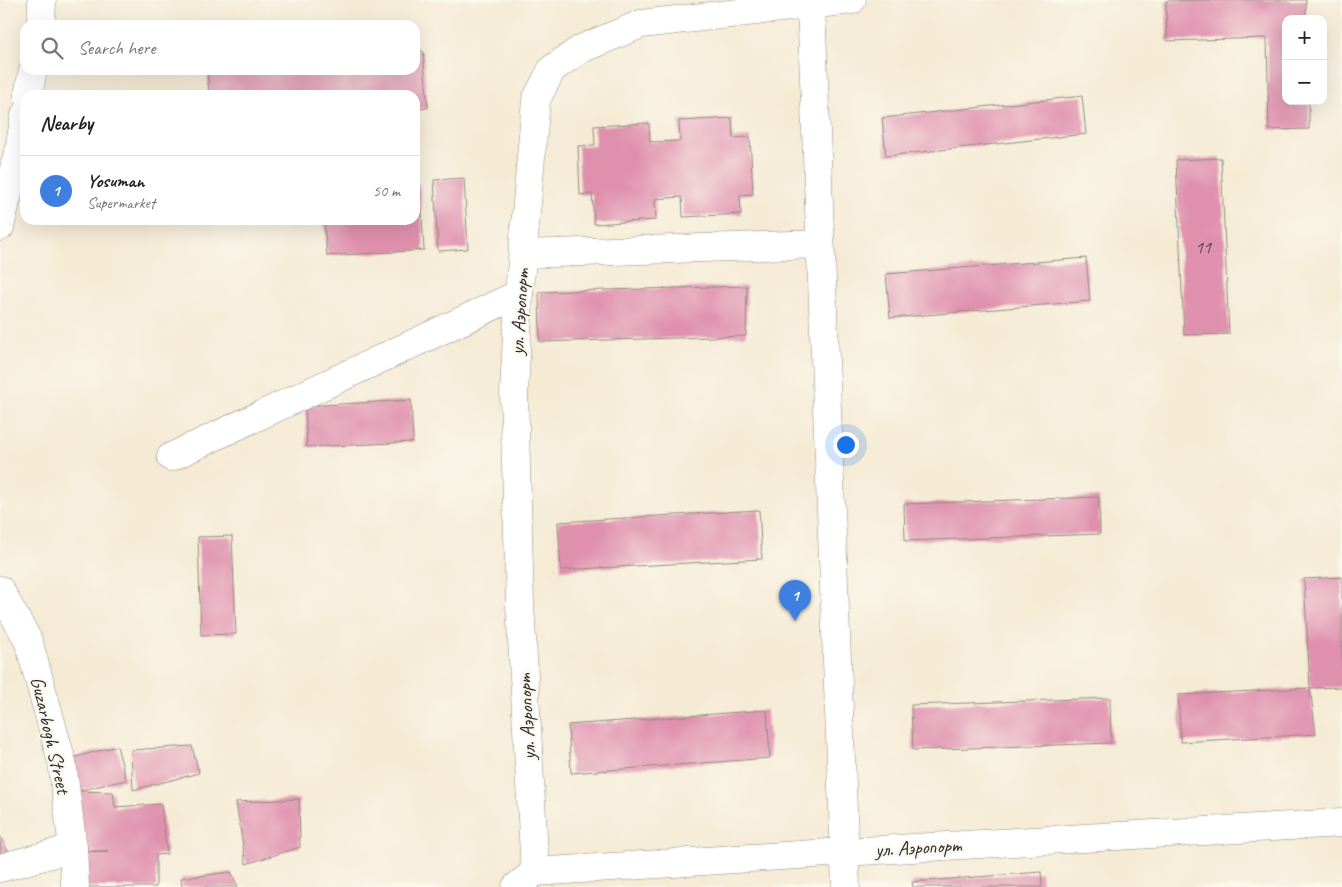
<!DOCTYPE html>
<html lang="en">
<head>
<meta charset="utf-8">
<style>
	body { margin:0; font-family:Caveat,sans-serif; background:#f6f6f6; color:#222 }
	.controls { position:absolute; right:15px; top:15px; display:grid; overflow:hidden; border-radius:10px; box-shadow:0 5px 20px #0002 }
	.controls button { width:45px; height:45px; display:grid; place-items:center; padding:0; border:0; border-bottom:1px solid #e0e0e0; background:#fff; color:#222; font:25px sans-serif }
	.you { position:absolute; left:845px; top:444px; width:18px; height:18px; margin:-12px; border:4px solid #fff; border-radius:50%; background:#1a73e8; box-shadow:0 0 0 8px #1a73e833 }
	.badge { display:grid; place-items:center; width:32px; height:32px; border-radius:50%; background:#ea580c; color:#fff; font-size:16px; font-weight:700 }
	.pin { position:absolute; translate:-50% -41px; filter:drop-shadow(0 1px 2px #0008) }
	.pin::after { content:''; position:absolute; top:26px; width:18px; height:15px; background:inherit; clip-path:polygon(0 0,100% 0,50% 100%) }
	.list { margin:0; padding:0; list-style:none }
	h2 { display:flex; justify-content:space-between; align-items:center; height:65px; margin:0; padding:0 20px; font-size:21px }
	h2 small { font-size:16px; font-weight:400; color:#767676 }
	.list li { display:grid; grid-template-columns:32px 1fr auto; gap:15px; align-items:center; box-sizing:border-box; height:70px; padding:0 20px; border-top:1px solid #e0e0e0 }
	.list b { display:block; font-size:19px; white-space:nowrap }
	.list p { margin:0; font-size:16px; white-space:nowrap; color:#767676 }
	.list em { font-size:16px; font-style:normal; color:#767676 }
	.icon { flex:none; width:28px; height:28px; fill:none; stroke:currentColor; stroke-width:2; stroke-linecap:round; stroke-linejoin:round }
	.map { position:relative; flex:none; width:1342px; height:887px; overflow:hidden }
	.search { position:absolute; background:#fff; box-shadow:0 5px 20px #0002; left:20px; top:20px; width:400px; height:55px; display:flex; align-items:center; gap:12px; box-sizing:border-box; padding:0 18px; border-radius:15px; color:#767676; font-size:19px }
	.panel { position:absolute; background:#fff; box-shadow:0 5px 20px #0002; left:20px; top:90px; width:400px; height:135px; border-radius:15px }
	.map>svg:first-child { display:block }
</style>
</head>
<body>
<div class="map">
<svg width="1342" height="887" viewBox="0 0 1342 887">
	<rect width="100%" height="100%" fill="#fbf7ec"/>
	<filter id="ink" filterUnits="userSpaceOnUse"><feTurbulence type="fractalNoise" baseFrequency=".02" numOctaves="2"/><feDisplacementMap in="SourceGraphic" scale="10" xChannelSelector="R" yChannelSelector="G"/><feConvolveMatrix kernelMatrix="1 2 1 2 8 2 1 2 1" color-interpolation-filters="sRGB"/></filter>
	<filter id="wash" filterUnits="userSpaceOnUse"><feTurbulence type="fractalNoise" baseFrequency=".0096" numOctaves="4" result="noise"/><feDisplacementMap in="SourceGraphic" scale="20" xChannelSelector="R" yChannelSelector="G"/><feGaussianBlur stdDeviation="1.12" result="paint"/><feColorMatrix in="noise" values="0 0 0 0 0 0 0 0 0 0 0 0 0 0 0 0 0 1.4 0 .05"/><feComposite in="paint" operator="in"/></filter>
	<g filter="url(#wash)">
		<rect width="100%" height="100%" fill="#f5ebd5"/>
		<g id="blocks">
			<g fill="#df90ad">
				<path d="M1198 0H1306V19H1286V101H1309V129L1269 130 1267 38 1167 41 1166 1Z"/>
				<path d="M423 51 428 108 415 109V95H209L207 70H415V52Z"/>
				<path d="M1082 96 1086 134 886 156 882 118Z"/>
				<path d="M732 118 733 138 750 137 753 194 740 195 741 214 683 217 682 197 655 199 656 220 594 224 592 194 580 195 578 146 595 145 594 126 649 123 650 142 680 141 679 121Z"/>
				<path d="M1221 158 1229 334 1184 335 1176 160Z"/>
				<path d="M464 178 468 249 438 251 434 180Z"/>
				<path d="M415 184H420L424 250 327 256 324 220H415Z"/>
				<path d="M1086 258 1090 301 890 318 886 274Z"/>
				<path d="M747 286 746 336 540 342 539 292Z"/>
				<path d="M411 400 413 442 307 447 305 406Z"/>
				<path d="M1099 497 1100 534 905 541 904 504Z"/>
				<path d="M759 510 762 559 561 570 558 522Z"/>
				<path d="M232 536 236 634 201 635 198 537Z"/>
				<path d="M1342 577V687L1310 688 1304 579Z"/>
				<path d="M1310 688 1316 734 1181 742 1178 695Z"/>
				<path d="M1110 698 1111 743 913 750 911 705Z"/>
				<path d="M767 710 770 758 571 773 568 725Z"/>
				<path d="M117 746 126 780 77 791 72 758Z"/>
				<path d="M192 746 199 773 133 790 131 750Z"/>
				<path d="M77 791 113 792 115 807 161 804 167 854 156 855V887H85L83 852 108 851H79Z"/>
				<path d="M299 799 300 847 246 864 236 802Z"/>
				<path d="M0 836 15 864 0 870Z"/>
				<path d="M231 872 238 887H182L181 878Z"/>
				<path d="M1041 872 1042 887H913L912 882Z"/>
			</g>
		</g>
	</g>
	<g filter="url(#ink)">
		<use href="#blocks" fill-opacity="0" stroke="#908b80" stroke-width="1"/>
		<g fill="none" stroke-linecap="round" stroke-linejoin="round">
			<g stroke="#908b80" stroke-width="29">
				<g id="minor">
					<path d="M811 4 846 887"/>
					<path d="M41 25 42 0"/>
					<path d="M28 95 33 70"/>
					<path d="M0 227 20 144 25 115"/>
					<path d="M523 254 820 244"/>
					<path d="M171 457 519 294"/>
					<path d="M0 590 28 640 62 762 73 848 75 887"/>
					<path d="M0 868 73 848"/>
					<path d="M535 872 520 604 514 394 519 294 536 100 552 69 581 49 641 24 852 0"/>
					<path d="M535 872 844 852 1342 823"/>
					<path d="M516 887 535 872"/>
				</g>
			</g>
			<use href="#minor" stroke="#fff" stroke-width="28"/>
		</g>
	</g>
	<g text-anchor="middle" stroke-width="4" stroke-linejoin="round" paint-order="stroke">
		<g font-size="18" fill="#58444c">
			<text x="1203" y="253">11</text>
		</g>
		<g font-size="20" fill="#2b2b2b" stroke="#fbf7ec">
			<text transform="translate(519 312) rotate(-86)" y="7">ул. Аэропорт</text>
			<text transform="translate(526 717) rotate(-93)" y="7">ул. Аэропорт</text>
			<text transform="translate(51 735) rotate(77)" y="7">Guzarbogh Street</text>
			<text transform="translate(918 847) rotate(-3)" y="7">ул. Аэропорт</text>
		</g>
	</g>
</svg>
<div class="controls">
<button>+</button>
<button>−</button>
</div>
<div class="you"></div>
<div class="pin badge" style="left:795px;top:621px;background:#3f7fe0">1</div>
<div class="search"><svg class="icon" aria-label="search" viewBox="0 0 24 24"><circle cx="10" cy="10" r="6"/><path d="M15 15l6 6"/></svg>Search here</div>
<section class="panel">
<h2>Nearby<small></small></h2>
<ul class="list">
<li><span class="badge" style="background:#3f7fe0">1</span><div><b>Yosuman</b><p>Supermarket</p></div><em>50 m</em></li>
</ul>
</section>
</div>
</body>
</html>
